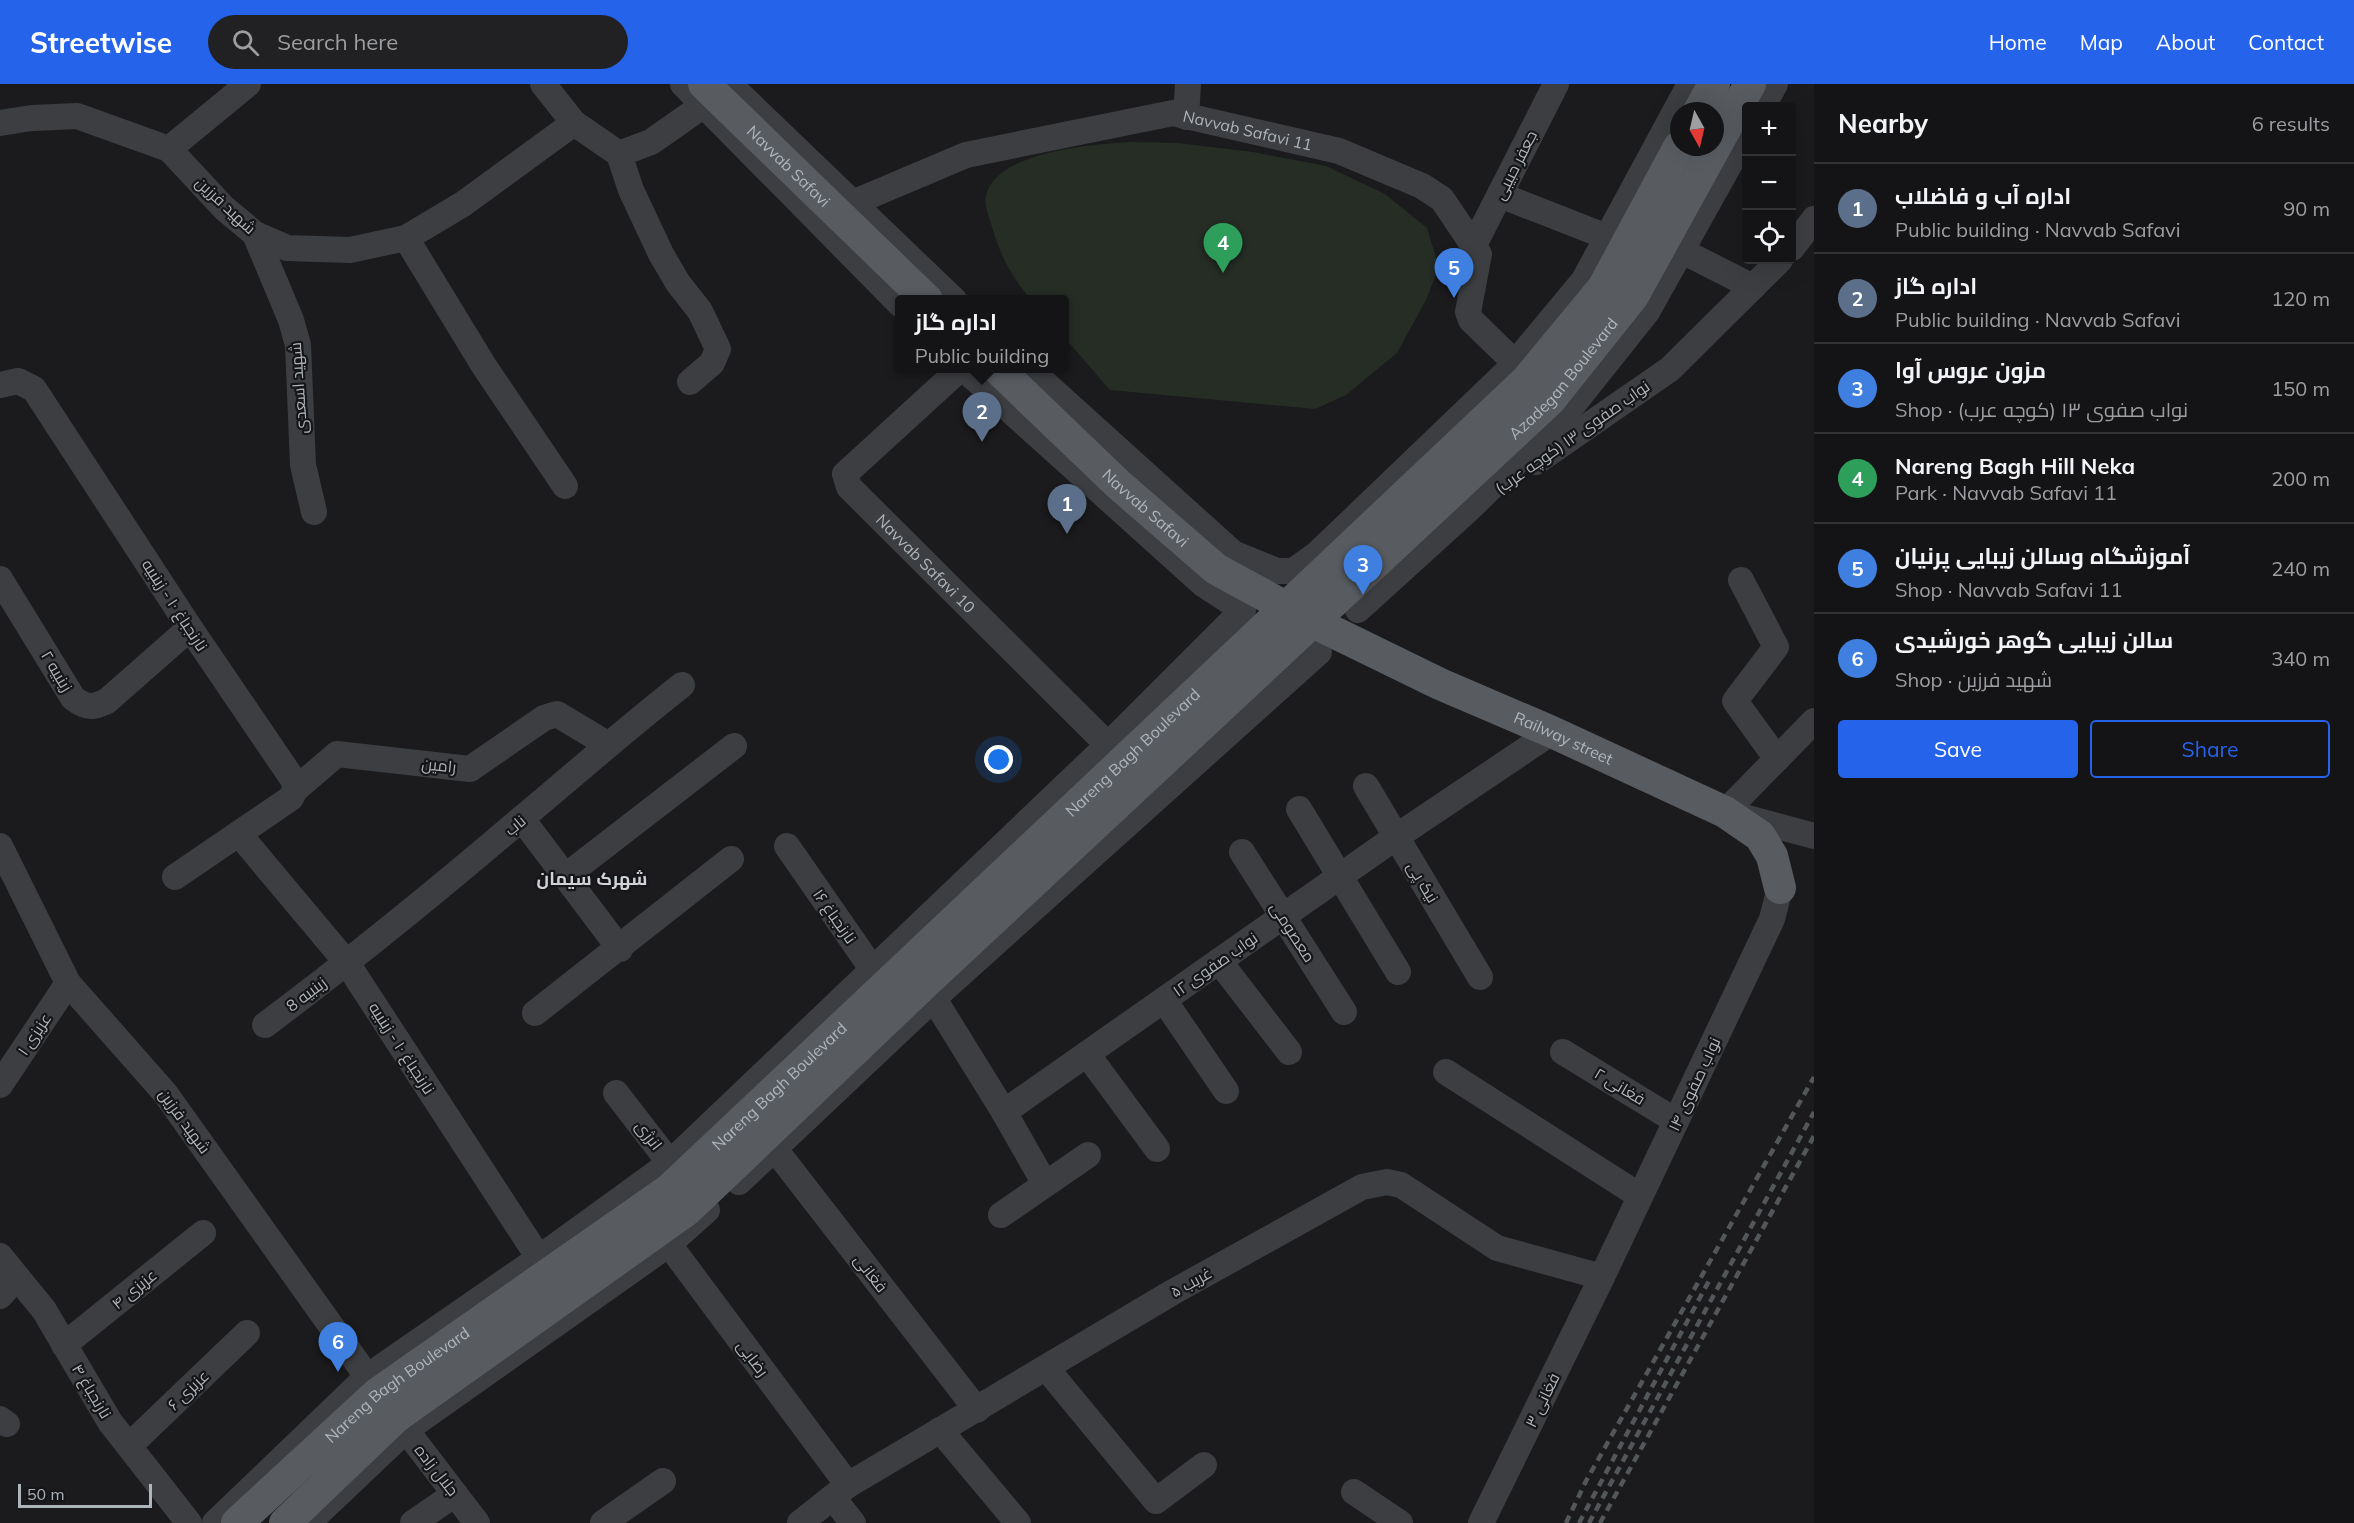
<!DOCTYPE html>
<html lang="en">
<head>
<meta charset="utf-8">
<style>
	body { margin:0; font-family:Mulish,Cairo,sans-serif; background:#212123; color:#f1f3f6 }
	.controls { position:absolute; right:18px; top:18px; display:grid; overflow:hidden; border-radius:6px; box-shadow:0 6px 24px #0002 }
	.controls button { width:54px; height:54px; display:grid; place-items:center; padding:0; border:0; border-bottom:2px solid #333335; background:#141416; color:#f1f3f6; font:30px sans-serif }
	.compass { position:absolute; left:1670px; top:18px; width:54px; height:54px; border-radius:50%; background:#141416; box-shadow:0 6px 24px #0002; rotate:172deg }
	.scale { position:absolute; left:18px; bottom:15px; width:134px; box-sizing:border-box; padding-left:6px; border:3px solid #aeb5bb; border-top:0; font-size:16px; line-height:21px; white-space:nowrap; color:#aeb5bb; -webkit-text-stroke:4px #161618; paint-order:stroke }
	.you { position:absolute; left:999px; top:676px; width:21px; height:21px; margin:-15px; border:4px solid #fff; border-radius:50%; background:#1a73e8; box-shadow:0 0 0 9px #1a73e833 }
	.badge { display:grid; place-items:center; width:39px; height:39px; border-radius:50%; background:#2563eb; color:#fff; font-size:20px; font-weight:700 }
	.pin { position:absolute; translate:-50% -50px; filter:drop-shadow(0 2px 3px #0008) }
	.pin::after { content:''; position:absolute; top:32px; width:21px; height:18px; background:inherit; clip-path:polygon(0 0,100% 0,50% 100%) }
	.popup { position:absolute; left:895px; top:211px; width:174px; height:78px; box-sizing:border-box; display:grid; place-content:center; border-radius:6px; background:#141416; filter:drop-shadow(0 2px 4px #0005); font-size:20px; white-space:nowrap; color:#9d9ea1 }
	.popup b { font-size:22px; color:#f1f3f6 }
	.popup::after { content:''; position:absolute; left:50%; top:100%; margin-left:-12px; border:12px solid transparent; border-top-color:#141416 }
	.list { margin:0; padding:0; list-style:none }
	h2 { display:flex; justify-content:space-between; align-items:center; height:78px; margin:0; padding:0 24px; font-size:26px }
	h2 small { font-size:20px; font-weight:400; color:#9d9ea1 }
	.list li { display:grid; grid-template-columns:39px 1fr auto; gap:18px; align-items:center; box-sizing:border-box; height:90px; padding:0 24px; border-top:2px solid #333335 }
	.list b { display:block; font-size:22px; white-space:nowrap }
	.list p { margin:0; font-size:20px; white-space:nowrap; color:#9d9ea1 }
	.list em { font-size:20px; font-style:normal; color:#9d9ea1 }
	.actions { display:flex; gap:12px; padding:18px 24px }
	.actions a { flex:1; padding:14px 0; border:2px solid #2563eb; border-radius:6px; text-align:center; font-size:21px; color:#2563eb }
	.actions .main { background:#2563eb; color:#fff }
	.icon { flex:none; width:33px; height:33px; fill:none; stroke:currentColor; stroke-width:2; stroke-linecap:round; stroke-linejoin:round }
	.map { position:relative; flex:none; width:1814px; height:1439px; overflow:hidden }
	header { display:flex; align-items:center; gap:36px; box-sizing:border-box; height:84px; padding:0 30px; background:#2563eb; color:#fff }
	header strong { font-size:28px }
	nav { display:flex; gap:33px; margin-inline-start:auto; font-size:21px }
	.search { width:420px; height:54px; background:#212123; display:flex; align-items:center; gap:15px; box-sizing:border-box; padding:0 21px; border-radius:33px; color:#9d9ea1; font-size:22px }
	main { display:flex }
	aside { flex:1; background:#141416 }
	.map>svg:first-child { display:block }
</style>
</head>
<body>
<header>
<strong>Streetwise</strong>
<div class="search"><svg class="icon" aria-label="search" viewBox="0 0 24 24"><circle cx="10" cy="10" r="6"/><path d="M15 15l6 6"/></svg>Search here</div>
<nav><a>Home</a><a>Map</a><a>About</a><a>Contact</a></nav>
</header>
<main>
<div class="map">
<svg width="1814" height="1439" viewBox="0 0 1814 1439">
	<rect width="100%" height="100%" fill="#1b1b1d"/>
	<path fill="#252d25" d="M1131 58 1177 59 1253 68 1326 82 1385 110 1427 144 1439 183 1426 216 1397 269 1346 311 1315 325 1110 306 1065 254 1064 216 1031 215C1012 194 1000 171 992 143 989 133 984 122 986 112 995 67 1096 60 1131 58Z"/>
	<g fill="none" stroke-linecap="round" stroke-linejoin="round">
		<g stroke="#3c3e41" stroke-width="26">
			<path d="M543 0 574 39 619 70 631 106 661 170 678 199 700 227 718 265 712 279 690 298"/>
			<path d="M683 0 900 220"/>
			<path d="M729 0 954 216"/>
			<path d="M1763 22 1775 0"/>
			<path d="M1186 33 1188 0"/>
			<path d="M0 39 32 34 77 32 169 65 224 124 255 150 287 164 350 166 406 154 463 120 574 39"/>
			<path d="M169 65 248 0"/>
			<path d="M619 70 651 58 718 11"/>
			<path d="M1500 111 1597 149 1624 155"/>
			<path id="s1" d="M836 126 966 71 1173 29 1339 67 1422 102 1442 115 1479 170 1468 228 1471 236 1509 273"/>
			<path d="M255 150 291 236 298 261 303 381 314 428"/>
			<path d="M406 154 484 282 565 402"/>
			<path d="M1474 161 1556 0"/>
			<path d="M1792 164 1814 135"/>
			<path d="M1684 168 1753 203"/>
			<path id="s2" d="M961 284 845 390 849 403 1119 672"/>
			<path d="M1028 284 1233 469 1277 487H1293L1317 470 1511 284 1584 196 1690 0"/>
			<path d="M0 301 18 297 34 305 190 544 294 697 295 706 291 714 175 793"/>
			<path d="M1536 378 1670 285 1780 176"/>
			<path d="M0 495 73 614C86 624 93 624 107 617L190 544"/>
			<path d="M1741 496 1776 563 1735 617 1777 675"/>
			<path d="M1358 526 1467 427 1565 331 1647 228 1746 51"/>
			<path d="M1814 637 1725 728 1814 752"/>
			<path d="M1366 702 1480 893"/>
			<path d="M295 706 337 670 470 685 544 634 557 630 607 660"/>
			<path d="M1299 725 1398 888"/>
			<path d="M522 735 620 865"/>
			<path d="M239 750 347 879 548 1188"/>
			<path d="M0 762 68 899 165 1009 396 1333 477 1439"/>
			<path d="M787 762 882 899"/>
			<path d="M1242 768 1344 928"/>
			<path d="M567 791 734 662"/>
			<path d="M1219 877 1289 968"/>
			<path d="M926 902 1004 1028 1396 753 1552 648"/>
			<path d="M1164 916 1226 1007"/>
			<path d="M535 929 731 775"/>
			<path d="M265 941C353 875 438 806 521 735 575 690 627 644 682 601"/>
			<path d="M1563 968 1676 1037"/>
			<path d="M1087 970 1157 1065"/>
			<path d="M1446 988 1640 1112"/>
			<path d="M0 1001 68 899"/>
			<path d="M616 1009 680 1092"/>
			<path d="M1004 1028 1045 1100"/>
			<path d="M764 1051 977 1326"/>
			<path d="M739 1098 934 914 1319 568"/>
			<path d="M1001 1131 1088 1071"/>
			<path d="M659 1147 848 1401"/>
			<path d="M0 1172 44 1226 110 1338 189 1439"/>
			<path d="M0 1212 17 1193"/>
			<path d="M64 1261 203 1149"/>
			<path d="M1047 1285 1156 1417 1204 1381"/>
			<path d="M0 1335 7 1340"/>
			<path d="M940 1346 1018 1439"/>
			<path d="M129 1362 247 1249"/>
			<path d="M1354 1408 1400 1439"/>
			<path d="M833 1414 853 1439"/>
			<path d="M215 1439 367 1293 539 1174 670 1079 1108 661 1243 526 1203 500 963 284"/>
			<path d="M308 1439 406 1346 669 1160 707 1126"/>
			<path d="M413 1439 455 1410"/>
			<path d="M603 1439 663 1397"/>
			<path d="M800 1439 848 1401 1173 1208 1362 1103 1387 1098 1401 1101 1497 1164 1602 1193"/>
			<path d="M1481 1439 1602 1193 1772 835 1780 804"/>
		</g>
		<g stroke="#585c60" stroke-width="32">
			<path id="s3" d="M704 0 927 216"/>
			<path d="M1699 27 1714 0"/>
			<path id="s4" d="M997 284 1118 400 1216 485 1313 538 1440 600 1552 648 1725 728 1760 752 1772 772 1780 804"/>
			<path id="s5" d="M237 1439 378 1309 670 1105 1526 297 1603 204 1679 63"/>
			<path id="s6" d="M285 1439 396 1333 687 1126 924 900 1550 316 1633 212 1750 0"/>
		</g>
		<g stroke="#53575a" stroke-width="4.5" stroke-dasharray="8 6" stroke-linecap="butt">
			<path d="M1566 1439 1586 1397 1814 993"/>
			<path d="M1579 1439 1711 1193"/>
			<path d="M1589 1439 1814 1028"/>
			<path d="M1600 1439 1814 1052"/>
		</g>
	</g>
	<g text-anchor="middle" stroke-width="4.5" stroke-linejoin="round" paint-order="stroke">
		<g font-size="16" fill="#aeb5bb" stroke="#161618">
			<text dy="6" stroke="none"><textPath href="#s1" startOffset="429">Navvab Safavi 11</textPath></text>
			<text transform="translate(1515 81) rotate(-63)" y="6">جعفر حبیبی</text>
			<text dy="6" stroke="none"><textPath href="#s3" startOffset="118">Navvab Safavi</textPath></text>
			<text transform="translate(226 121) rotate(43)" y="6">شهید فرزین</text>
			<text dy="6" stroke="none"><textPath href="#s6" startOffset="1719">Azadegan Boulevard</textPath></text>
			<text transform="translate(298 304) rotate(-94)" y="6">شهید اسعدی</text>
			<text transform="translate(1572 353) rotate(-35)" y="6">نواب صفوی ۱۳ (کوچه عرب)</text>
			<text dy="6" stroke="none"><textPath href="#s4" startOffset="204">Navvab Safavi</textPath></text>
			<text dy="6" stroke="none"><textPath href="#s2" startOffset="279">Navvab Safavi 10</textPath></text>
			<text transform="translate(175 521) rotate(57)" y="6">نارنجباغ ۱۰ - زینبیه</text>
			<text transform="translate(57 587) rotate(59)" y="6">زینبیه ۲</text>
			<text dy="6" stroke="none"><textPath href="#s4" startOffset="684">Railway street</textPath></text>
			<text dy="6" stroke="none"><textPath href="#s5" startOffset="1184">Nareng Bagh Boulevard</textPath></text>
			<text transform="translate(439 681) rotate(6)" y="6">رامین</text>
			<text transform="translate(515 741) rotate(-40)" y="6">ناب</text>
			<text transform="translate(1423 798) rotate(59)" y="6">نیک پی</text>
			<text transform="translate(835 832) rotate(55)" y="6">نارنجباغ ۱۶</text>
			<text transform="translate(1293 848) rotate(57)" y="6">معصومی</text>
			<text transform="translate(1215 880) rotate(-35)" y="6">نواب صفوی ۱۲</text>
			<text transform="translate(306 910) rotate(-37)" y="6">زینبیه 8</text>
			<text transform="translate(34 950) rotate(-56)" y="6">عزیزی ۱</text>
			<text transform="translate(402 964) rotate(57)" y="6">نارنجباغ ۱۰ - زینبیه</text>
			<text transform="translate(1694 1000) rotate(-65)" y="6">نواب صفوی ۱۴</text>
			<text dy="6" stroke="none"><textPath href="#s5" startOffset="698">Nareng Bagh Boulevard</textPath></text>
			<text transform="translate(1620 1002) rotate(31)" y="6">فغانی ۲</text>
			<text transform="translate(185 1037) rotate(54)" y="6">شهید فرزین</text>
			<text transform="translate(649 1051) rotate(52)" y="6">انرژی</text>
			<text transform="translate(871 1189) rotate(52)" y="6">فغانی</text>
			<text transform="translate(1191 1198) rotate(-29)" y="6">غریب ۵</text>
			<text transform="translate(134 1205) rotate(-39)" y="6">عزیزی ۴</text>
			<text transform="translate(753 1274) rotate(53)" y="6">رضایی</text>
			<text dy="6" stroke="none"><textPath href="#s5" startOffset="212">Nareng Bagh Boulevard</textPath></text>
			<text transform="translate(188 1306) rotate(-44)" y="6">عزیزی ۶</text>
			<text transform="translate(92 1307) rotate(59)" y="6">نارنجباغ ۴</text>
			<text transform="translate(1542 1316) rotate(-64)" y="6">فغانی ۳</text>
			<text transform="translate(437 1386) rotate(52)" y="6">جلال زاده</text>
		</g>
		<g font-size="18" font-weight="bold" fill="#cfd3d7" stroke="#161618">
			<text x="592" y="801">شهرک سیمان</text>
		</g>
	</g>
</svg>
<div class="controls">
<button>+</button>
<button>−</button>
<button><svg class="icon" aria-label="locate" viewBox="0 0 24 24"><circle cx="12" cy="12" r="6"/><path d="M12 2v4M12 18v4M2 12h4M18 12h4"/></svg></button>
</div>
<svg class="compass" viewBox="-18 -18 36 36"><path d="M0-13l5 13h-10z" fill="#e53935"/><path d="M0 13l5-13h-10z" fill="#9d9ea1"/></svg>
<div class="scale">50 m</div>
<div class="you"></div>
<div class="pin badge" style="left:1067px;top:450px;background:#5c6f8a">1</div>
<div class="pin badge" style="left:982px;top:358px;background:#5c6f8a">2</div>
<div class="popup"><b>اداره گاز</b>Public building</div>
<div class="pin badge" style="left:1363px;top:511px;background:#3f7fe0">3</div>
<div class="pin badge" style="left:1223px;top:189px;background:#2e9e5b">4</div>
<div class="pin badge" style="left:1454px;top:214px;background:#3f7fe0">5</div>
<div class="pin badge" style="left:338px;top:1288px;background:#3f7fe0">6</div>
</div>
<aside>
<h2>Nearby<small>6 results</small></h2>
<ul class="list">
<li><span class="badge" style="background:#5c6f8a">1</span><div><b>اداره آب و فاضلاب</b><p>Public building · Navvab Safavi</p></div><em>90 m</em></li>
<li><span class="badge" style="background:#5c6f8a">2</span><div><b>اداره گاز</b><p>Public building · Navvab Safavi</p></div><em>120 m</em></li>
<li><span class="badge" style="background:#3f7fe0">3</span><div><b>مزون عروس آوا</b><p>Shop · نواب صفوی ۱۳ (کوچه عرب)</p></div><em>150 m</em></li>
<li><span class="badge" style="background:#2e9e5b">4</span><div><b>Nareng Bagh Hill Neka</b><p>Park · Navvab Safavi 11</p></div><em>200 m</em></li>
<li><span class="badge" style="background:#3f7fe0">5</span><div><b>آموزشگاه وسالن زیبایی پرنیان</b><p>Shop · Navvab Safavi 11</p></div><em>240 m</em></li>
<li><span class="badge" style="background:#3f7fe0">6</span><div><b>سالن زیبایی گوهر خورشیدی</b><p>Shop · شهید فرزین</p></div><em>340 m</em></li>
</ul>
<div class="actions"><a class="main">Save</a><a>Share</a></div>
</aside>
</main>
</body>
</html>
